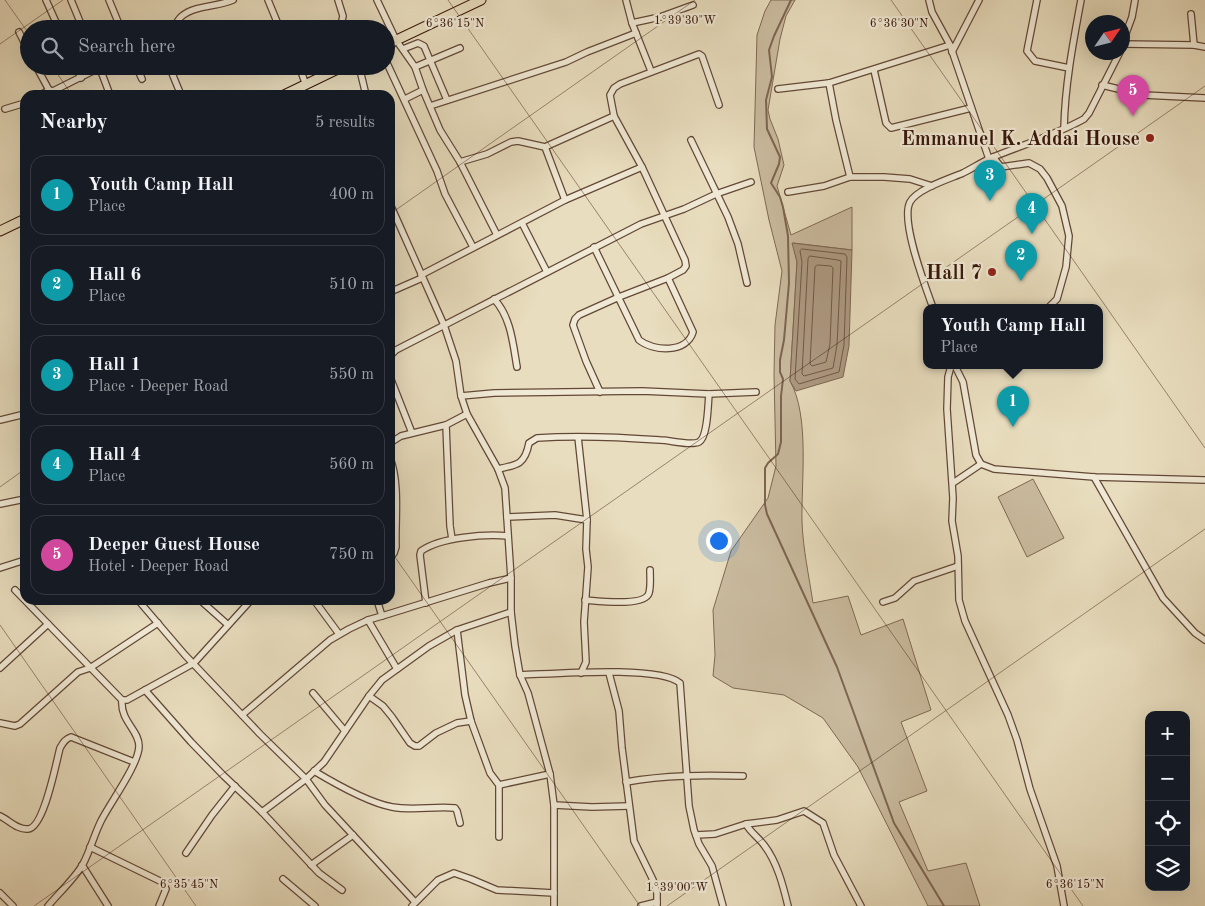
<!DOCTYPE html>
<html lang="en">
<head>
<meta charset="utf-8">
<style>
	body { margin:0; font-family:"Old Standard TT",serif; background:#20242c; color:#f1f3f6 }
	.controls { position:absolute; right:15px; bottom:15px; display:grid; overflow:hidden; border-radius:10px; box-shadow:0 5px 20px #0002 }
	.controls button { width:45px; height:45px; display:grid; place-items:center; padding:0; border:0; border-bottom:1px solid #363941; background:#171b24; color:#f1f3f6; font:25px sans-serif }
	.compass { position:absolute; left:1085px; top:15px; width:45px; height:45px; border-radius:50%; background:#171b24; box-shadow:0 5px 20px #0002; rotate:55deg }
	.you { position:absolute; left:718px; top:540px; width:18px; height:18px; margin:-12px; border:4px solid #fff; border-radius:50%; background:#1a73e8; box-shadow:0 0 0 8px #1a73e833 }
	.badge { display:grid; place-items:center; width:32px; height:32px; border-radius:50%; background:#8c9099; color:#fff; font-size:16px; font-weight:700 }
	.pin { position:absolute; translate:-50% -41px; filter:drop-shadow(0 1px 2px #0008) }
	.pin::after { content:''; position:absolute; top:26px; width:18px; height:15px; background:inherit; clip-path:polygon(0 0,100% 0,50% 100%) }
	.popup { position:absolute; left:923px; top:304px; width:180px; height:65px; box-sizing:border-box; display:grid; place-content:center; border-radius:10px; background:#171b24; filter:drop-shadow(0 1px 4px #0005); font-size:16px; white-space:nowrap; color:#9ea1a6 }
	.popup b { font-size:19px; color:#f1f3f6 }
	.popup::after { content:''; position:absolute; left:50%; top:100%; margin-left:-10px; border:10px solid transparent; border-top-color:#171b24 }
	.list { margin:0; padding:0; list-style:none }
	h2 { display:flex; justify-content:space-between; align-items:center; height:65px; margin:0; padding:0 20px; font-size:21px }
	h2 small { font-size:16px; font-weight:400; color:#9ea1a6 }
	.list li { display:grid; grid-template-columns:32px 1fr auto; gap:15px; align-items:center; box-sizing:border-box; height:80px; margin:0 10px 10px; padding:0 10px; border:1px solid #363941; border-radius:15px }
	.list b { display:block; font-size:19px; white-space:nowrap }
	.list p { margin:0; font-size:16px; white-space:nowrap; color:#9ea1a6 }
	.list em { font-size:16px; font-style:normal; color:#9ea1a6 }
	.icon { flex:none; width:28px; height:28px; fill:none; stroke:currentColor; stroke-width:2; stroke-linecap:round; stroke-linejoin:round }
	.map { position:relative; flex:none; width:1205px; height:906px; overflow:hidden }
	.search { position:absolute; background:#171b24; box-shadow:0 5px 20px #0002; left:20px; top:20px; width:375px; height:55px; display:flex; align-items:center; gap:12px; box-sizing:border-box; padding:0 18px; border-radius:28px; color:#9ea1a6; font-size:19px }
	.panel { position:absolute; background:#171b24; box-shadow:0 5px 20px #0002; left:20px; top:90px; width:375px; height:515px; border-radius:15px }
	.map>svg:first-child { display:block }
</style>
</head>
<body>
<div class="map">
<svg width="1205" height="906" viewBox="0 0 1205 906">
	<rect width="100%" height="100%" fill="#e8ddbe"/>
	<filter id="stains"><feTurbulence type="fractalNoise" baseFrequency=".004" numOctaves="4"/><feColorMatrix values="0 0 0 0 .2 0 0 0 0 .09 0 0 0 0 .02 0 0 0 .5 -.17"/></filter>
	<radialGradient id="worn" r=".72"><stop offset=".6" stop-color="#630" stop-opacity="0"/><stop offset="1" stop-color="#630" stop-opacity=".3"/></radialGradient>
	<g fill="#cabb9f" stroke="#806854">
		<path d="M771 0H795L786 16 780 39 768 110 770 119 778 139 784 165 777 186 791 235 852 207V250L793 243 797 262 790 381C810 416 801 482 802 522 803 549 809 576 813 603L848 596 861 635 903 619 931 710 901 722 927 791 899 802 928 871 966 863 980 906H928L858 767 823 718 784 695 733 688 713 676 715 655 713 610 731 551 768 498 776 466 774 374 775 325 782 271 769 220 754 147 757 35 765 11Z"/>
		<path d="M1033 479 1064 538 1027 557 998 497Z"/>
	</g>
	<path fill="#ac9981" stroke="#7d6551" d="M792 243 852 250 849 346 843 377 796 391 790 381 797 262Z"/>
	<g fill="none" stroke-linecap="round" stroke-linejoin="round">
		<g stroke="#725846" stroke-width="1">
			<path d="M802 249 845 254 847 257 844 345 839 372 799 384 795 379 802 262 800 251Z"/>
			<path d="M810 256 838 260 841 261 837 345 833 368 804 376 802 374 808 259Z"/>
			<path d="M818 265 831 266 833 268 830 344 826 362 812 366 810 364 815 267Z"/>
		</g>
		<path stroke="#7d6551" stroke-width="2" d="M791 0 774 36 769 50 772 77 766 100 767 129 780 157 779 164 771 183 780 197 783 207 788 236 789 283 784 340 780 360V372L783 379 781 396V442L778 454 768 463 765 468V505L767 514 837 667 894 823 944 906"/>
		<g stroke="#634837" stroke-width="8">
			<g id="minor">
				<path d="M46 0 59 29"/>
				<path d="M71 0 83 29"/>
				<path d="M109 0 121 29"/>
				<path d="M268 0 280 29"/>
				<path d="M338 0 343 16 340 29"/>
				<path d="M377 0 396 40 415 67 423 90 440 130 460 162 497 235"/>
				<path d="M626 0 632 23 651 71"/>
				<path d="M929 0 932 12 950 45 989 159"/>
				<path d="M1037 0 1027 51 1035 61 1069 68"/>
				<path d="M1191 14 1194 45"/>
				<path d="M632 23 660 17 693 5"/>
				<path d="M172 29C176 25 178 19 182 16 195 5 218 7 233 0"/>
				<path d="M19 32 29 52"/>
				<path d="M1122 44 1132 17 1135 0"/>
				<path d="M1123 44 1194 45 1205 47"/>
				<path d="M403 49 418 43 424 46 447 100"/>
				<path d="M952 52 979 0"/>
				<path d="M386 61 437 171 445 194 473 247"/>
				<path d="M36 66 49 90 53 91 103 66"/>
				<path d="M76 66 81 78"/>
				<path d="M99 66 110 95"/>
				<path d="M136 66 142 79"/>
				<path d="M169 66 181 95"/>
				<path d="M299 66 306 85"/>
				<path d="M359 66 366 95"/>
				<path d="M415 67 460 48"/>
				<path d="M874 70 886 123 891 128 971 108"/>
				<path d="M829 83 836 120 850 177"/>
				<path d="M1102 85 1143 95 1205 98"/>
				<path d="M778 89 829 83 950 45"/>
				<path d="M41 95 49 90"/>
				<path d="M405 99 423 90"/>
				<path d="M430 106 566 62 587 52 636 33"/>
				<path d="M5 109 25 103"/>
				<path d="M1064 128C1065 85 1073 43 1081 0"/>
				<path d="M691 140 728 217 738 244 747 283"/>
				<path d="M545 147 565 200"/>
				<path d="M993 157 1001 167 1029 163 1040 169 1047 178 1062 206 1069 236 1066 267 1057 299 1048 308"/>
				<path d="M460 162 487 154 511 142 518 141 545 147 614 116"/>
				<path d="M788 192 824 186 850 177H884L910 179 932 186"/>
				<path d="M390 204 444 325 456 361 461 396 467 414 498 469 505 488 511 578V612L515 646 520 675 528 693 550 774 554 805V906"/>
				<path d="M522 223 547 272"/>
				<path d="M594 247 639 340C654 352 687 353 693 332L668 278"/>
				<path d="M421 275 565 200 642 167"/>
				<path d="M390 292 422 278"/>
				<path d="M494 299C511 317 513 344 517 367"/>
				<path d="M933 308C926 288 900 221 910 202 917 189 949 179 963 173 973 168 982 162 993 157 1023 145 1055 135 1084 119L1089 113 1120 52"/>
				<path d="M390 356 396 350 641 224 684 209 716 194 751 182"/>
				<path d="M951 366 948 377 947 409 953 498 952 521 958 556 959 600 965 621 1008 715 1017 740 1030 789 1057 866 1064 906"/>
				<path d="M955 366 963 382 976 455 981 464 994 469 1094 477 1205 480"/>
				<path d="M390 377 412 433"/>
				<path d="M600 392 586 361 573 325 575 319 579 315 619 297 668 278 683 270 686 266 685 260 642 167 614 116 610 95 614 88 620 84 699 54 702 56 719 105"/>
				<path d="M461 396 494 393 642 391 709 394 756 392"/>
				<path d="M0 420 25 414"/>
				<path d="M578 437 587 520 586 549 588 567 584 622 586 662 581 673"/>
				<path d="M390 443 401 436 446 425"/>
				<path d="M390 458C400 484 395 519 396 547L394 553 390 558"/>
				<path d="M498 469C518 465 525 464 529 443L537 438C578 435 619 437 660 440 669 440 691 446 699 442 708 437 708 403 709 394"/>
				<path d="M1094 477 1163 598 1195 633 1205 640"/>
				<path d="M953 483 981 464"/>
				<path d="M0 504 25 499"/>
				<path d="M507 517 555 515 587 520"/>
				<path d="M452 539 450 526 446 425 467 414"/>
				<path d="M0 568 25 560"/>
				<path d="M15 590 122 700"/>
				<path d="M138 600 185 655 260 734 306 779 325 805 415 902"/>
				<path d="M200 600 227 624"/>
				<path d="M314 600 339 634"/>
				<path d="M377 600 382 616 368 620 397 669"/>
				<path d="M585 600C598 601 645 607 649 593 651 586 650 577 650 570"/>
				<path d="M883 602 895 598 914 581 958 566"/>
				<path d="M426 603 420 555 421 551C441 537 485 534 508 536"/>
				<path d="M382 616 489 583 511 578"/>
				<path d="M457 630 465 695 471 721 490 773 499 785V837"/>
				<path d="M0 668 48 624"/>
				<path d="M609 673 619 711 622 748 634 841 653 880 657 893V906"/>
				<path d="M520 675C552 674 659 665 680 683L689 806 694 830 699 844 712 866 723 906"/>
				<path d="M145 690 191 742 224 776 262 812 319 873 342 890"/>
				<path d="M313 693 345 731"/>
				<path d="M369 696 383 706 392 717 410 743 415 746H419L436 733 457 723 471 721"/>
				<path d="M122 700H127L194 663 251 600"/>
				<path d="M242 715 330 640 349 629 368 620"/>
				<path d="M0 723 15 726 20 724 78 672 90 668 158 623"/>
				<path d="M314 771C334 783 370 803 392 807 413 811 434 806 455 808L457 811 460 823"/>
				<path d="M626 782C666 775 703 775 743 776"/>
				<path d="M499 785 550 774"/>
				<path d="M554 805 592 807 629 806"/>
				<path d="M262 812 306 779 324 762 369 696 382 680 429 646 457 630 511 612"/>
				<path d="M0 816C9 820 17 830 28 829 44 828 56 763 60 748 63 743 65 739 71 737L134 762"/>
				<path d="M746 824 777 820 804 811 823 823 834 855 861 906"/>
				<path d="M696 835 715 834 746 824C750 832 758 837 764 845 777 862 783 885 788 906"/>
				<path d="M90 847 162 882 166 889 159 906"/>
				<path d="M186 853 212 815 235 786"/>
				<path d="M82 865 108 906"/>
				<path d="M311 865 353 835"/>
				<path d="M283 879 315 906"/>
				<path d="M0 893 13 906"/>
				<path d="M48 906C58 894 76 877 83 864 90 851 94 835 101 821 110 803 139 764 139 746 139 730 120 721 122 700"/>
				<path d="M412 906 438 880 454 873 471 879 497 890 554 893"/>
				<path d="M641 906 657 902"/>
			</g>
		</g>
		<g stroke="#37160a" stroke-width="11">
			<g id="highway">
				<path d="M386 45 481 0"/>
				<path d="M284 95 344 66"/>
				<path d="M0 231 25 219"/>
			</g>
		</g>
		<use href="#minor" stroke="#f0e9d5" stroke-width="5.5"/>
		<use href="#highway" stroke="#e8ddbe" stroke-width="9"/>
	</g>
	<path fill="none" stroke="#37160a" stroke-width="1" stroke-opacity="0.45" d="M5 0 29 34M448 0 1083 906M891 0 1205 448M0 44 63 0M52 66 72 95M390 214 695 0M0 487 25 469M390 550 640 906M0 625 196 906M34 906 1205 86M667 906 1205 529"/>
	<g fill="#8f2418" stroke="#f0e9d5" stroke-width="2">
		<circle cx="1150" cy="138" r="5"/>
		<circle cx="992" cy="272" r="5"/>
	</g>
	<g text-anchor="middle" stroke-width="4.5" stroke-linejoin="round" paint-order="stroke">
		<g font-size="20" font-weight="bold" fill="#37160a" stroke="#f0e9d5" text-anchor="end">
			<text x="1140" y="145">Emmanuel K. Addai House</text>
			<text x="982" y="279">Hall 7</text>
		</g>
	</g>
	<g font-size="12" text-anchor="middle" fill="#37160a" stroke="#f0e9d5" stroke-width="4.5" stroke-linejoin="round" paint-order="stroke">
		<text x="685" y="24">1°39'30"W</text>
		<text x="455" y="27">6°36'15"N</text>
		<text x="899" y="27">6°36'30"N</text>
		<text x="189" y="888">6°35'45"N</text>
		<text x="1075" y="888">6°36'15"N</text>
		<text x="677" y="891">1°39'00"W</text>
	</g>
	<rect width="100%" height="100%" filter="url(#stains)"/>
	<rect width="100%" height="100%" fill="url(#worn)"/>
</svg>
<div class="controls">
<button>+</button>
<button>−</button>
<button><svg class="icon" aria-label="locate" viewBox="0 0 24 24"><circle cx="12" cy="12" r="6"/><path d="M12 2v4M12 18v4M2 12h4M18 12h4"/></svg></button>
<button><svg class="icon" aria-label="layers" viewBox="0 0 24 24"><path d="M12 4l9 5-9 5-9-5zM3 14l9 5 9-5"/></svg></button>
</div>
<svg class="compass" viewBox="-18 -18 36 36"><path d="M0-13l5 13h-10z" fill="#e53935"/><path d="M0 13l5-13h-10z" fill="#9ea1a6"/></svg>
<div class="you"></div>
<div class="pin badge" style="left:1013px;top:427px;background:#0f9aa8">1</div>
<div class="popup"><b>Youth Camp Hall</b>Place</div>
<div class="pin badge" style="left:1021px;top:281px;background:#0f9aa8">2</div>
<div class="pin badge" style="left:990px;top:201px;background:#0f9aa8">3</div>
<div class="pin badge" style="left:1032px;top:234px;background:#0f9aa8">4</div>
<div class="pin badge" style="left:1133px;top:116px;background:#d1479c">5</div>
<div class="search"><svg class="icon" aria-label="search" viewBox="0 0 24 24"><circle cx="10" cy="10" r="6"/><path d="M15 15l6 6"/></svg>Search here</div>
<section class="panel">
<h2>Nearby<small>5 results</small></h2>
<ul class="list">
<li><span class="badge" style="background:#0f9aa8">1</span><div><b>Youth Camp Hall</b><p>Place</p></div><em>400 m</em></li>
<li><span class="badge" style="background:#0f9aa8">2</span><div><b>Hall 6</b><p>Place</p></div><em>510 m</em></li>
<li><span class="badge" style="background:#0f9aa8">3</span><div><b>Hall 1</b><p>Place · Deeper Road</p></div><em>550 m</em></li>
<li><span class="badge" style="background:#0f9aa8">4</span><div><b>Hall 4</b><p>Place</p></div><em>560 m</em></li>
<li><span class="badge" style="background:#d1479c">5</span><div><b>Deeper Guest House</b><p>Hotel · Deeper Road</p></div><em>750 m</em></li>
</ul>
</section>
</div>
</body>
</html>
